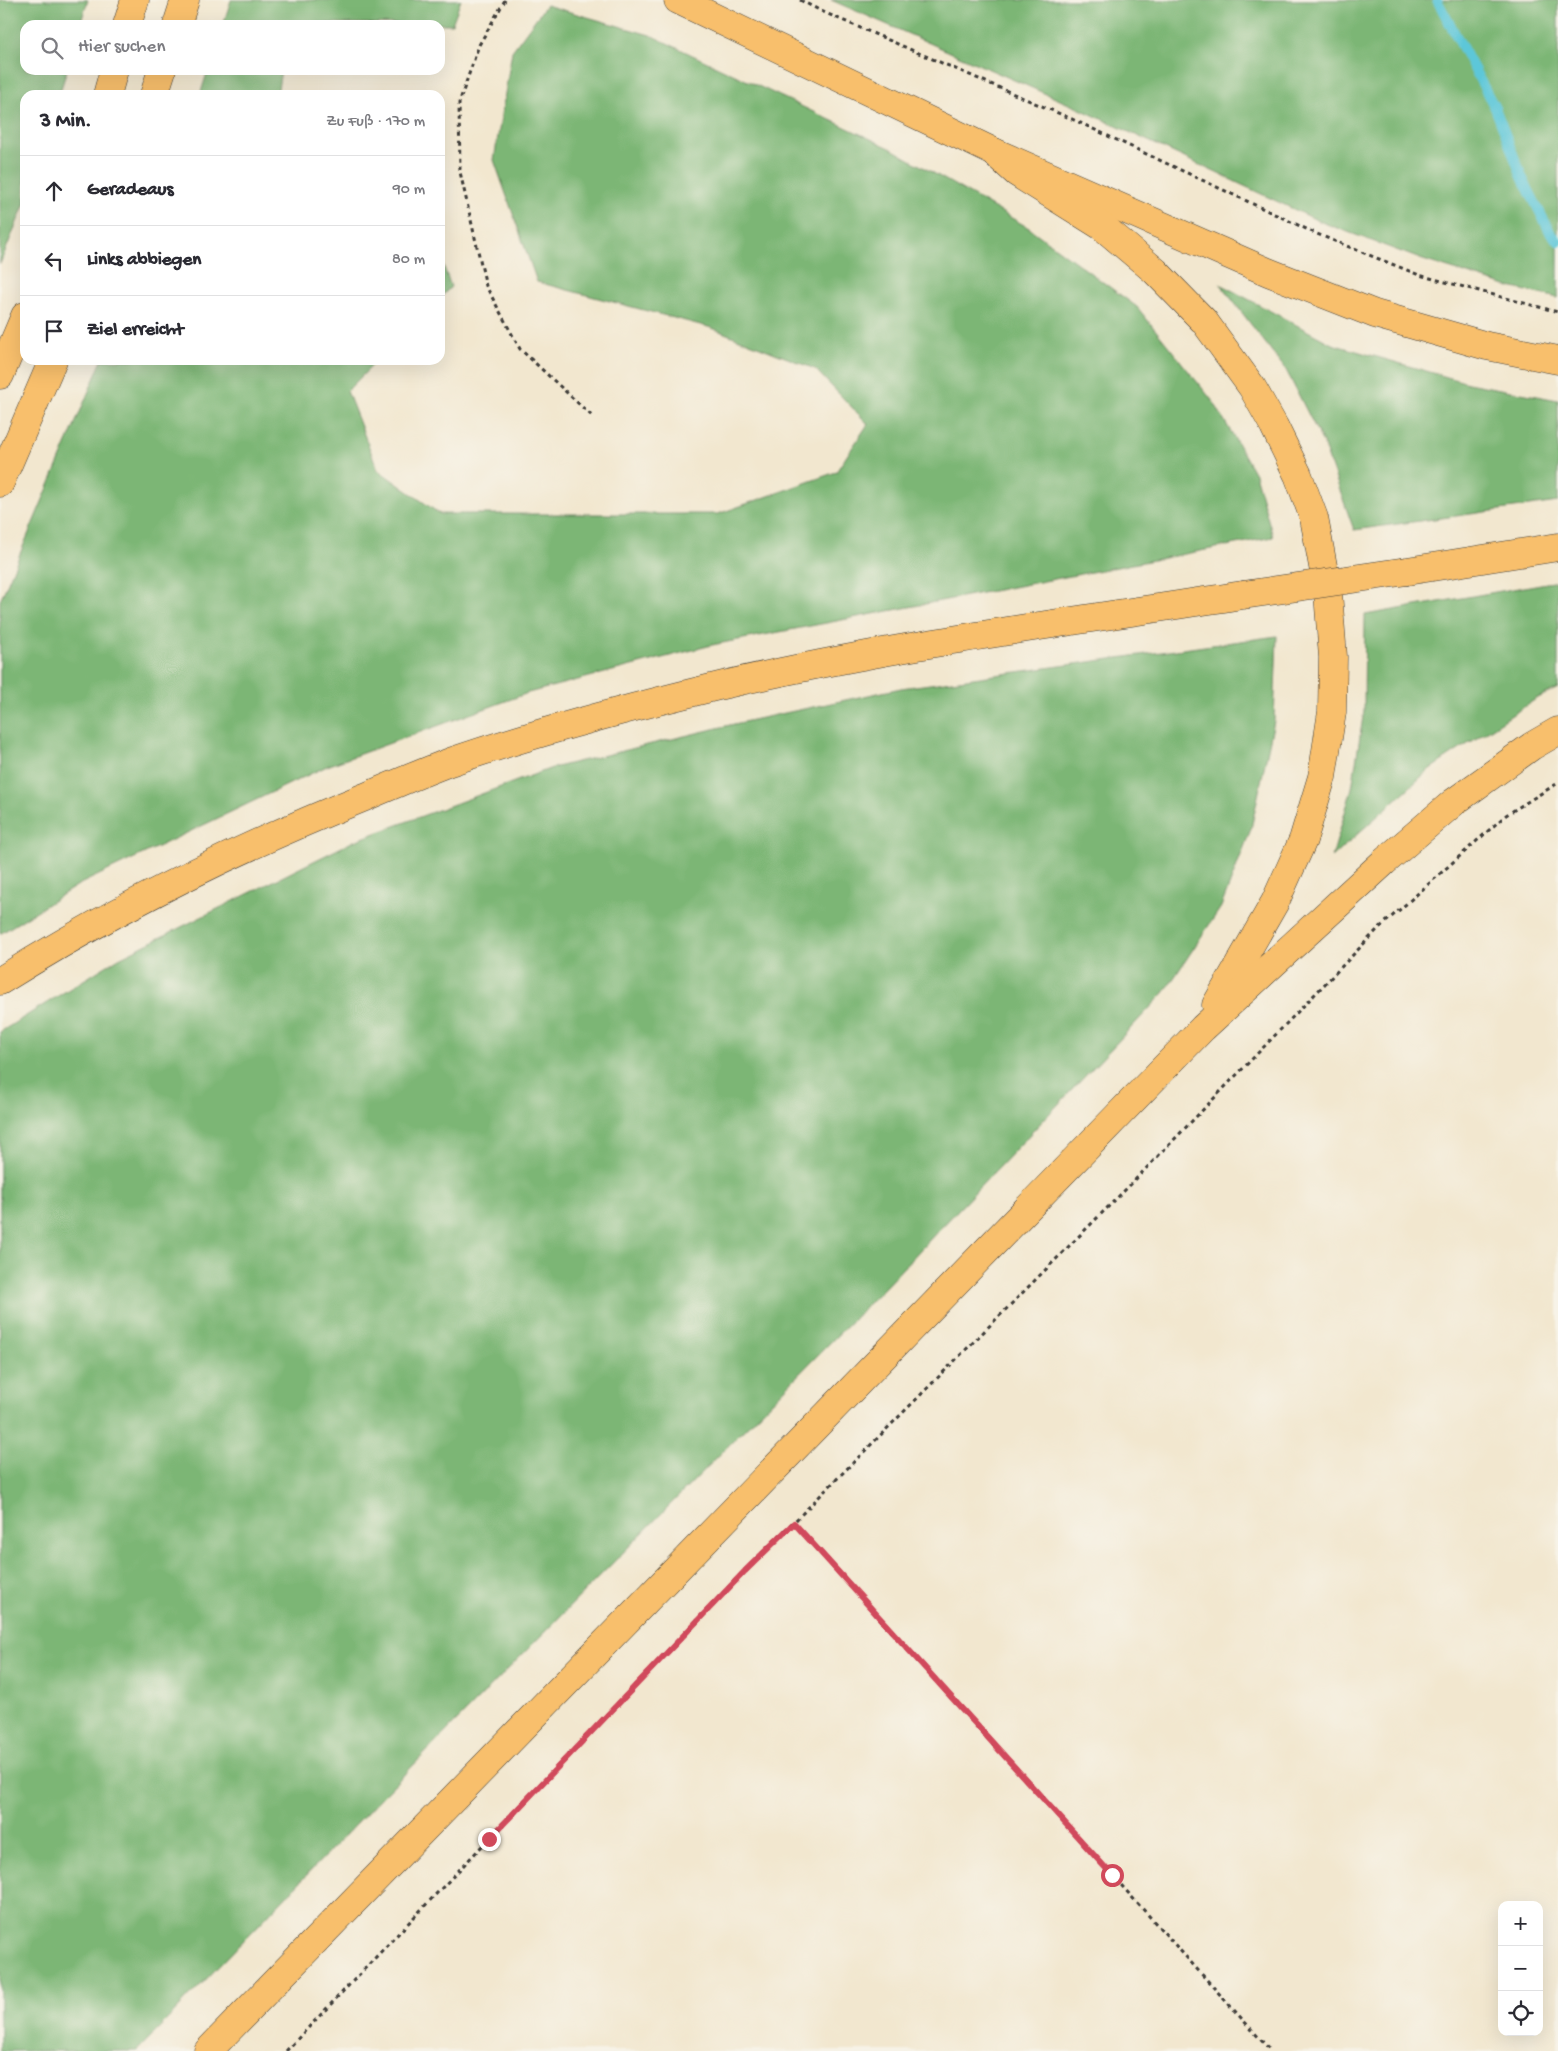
<!DOCTYPE html>
<html lang="de">
<head>
<meta charset="utf-8">
<style>
	body { margin:0; font-family:"Gochi Hand",sans-serif; background:#f7f7f7; color:#2b2b33 }
	.controls { position:absolute; right:15px; bottom:15px; display:grid; overflow:hidden; border-radius:10px; box-shadow:0 5px 20px #0002 }
	.controls button { width:45px; height:45px; display:grid; place-items:center; padding:0; border:0; border-bottom:1px solid #e1e1e2; background:#fff; color:#2b2b33; font:25px sans-serif }
	.stop { position:absolute; width:15px; height:15px; margin:-11px; border:4px solid #d1495b; border-radius:50%; background:#fff }
	.stop.end { background:#d1495b; border-color:#fff; box-shadow:0 1px 5px #0008 }
	.list { margin:0; padding:0; list-style:none }
	h2 { display:flex; justify-content:space-between; align-items:center; height:65px; margin:0; padding:0 20px; font-size:21px }
	h2 small { font-size:16px; font-weight:400; color:#7c7c81 }
	.list li { display:grid; grid-template-columns:32px 1fr auto; gap:15px; align-items:center; box-sizing:border-box; height:70px; padding:0 20px; border-top:1px solid #e1e1e2 }
	.list b { display:block; font-size:19px; white-space:nowrap }
	.list em { font-size:16px; font-style:normal; color:#7c7c81 }
	.icon { flex:none; width:28px; height:28px; fill:none; stroke:currentColor; stroke-width:2; stroke-linecap:round; stroke-linejoin:round }
	.map { position:relative; flex:none; width:1558px; height:2051px; overflow:hidden }
	.search { position:absolute; background:#fff; box-shadow:0 5px 20px #0002; left:20px; top:20px; width:425px; height:55px; display:flex; align-items:center; gap:12px; box-sizing:border-box; padding:0 18px; border-radius:15px; color:#7c7c81; font-size:19px }
	.panel { position:absolute; background:#fff; box-shadow:0 5px 20px #0002; left:20px; top:90px; width:425px; height:275px; border-radius:15px }
	.map>svg:first-child { display:block }
</style>
</head>
<body>
<div class="map">
<svg width="1558" height="2051" viewBox="0 0 1558 2051">
	<rect width="100%" height="100%" fill="#f7f3e8"/>
	<filter id="ink" filterUnits="userSpaceOnUse"><feTurbulence type="fractalNoise" baseFrequency=".02" numOctaves="2"/><feDisplacementMap in="SourceGraphic" scale="10" xChannelSelector="R" yChannelSelector="G"/><feConvolveMatrix kernelMatrix="1 2 1 2 8 2 1 2 1" color-interpolation-filters="sRGB"/></filter>
	<filter id="wash" filterUnits="userSpaceOnUse"><feTurbulence type="fractalNoise" baseFrequency=".0096" numOctaves="4" result="noise"/><feDisplacementMap in="SourceGraphic" scale="20" xChannelSelector="R" yChannelSelector="G"/><feGaussianBlur stdDeviation="1.12" result="paint"/><feColorMatrix in="noise" values="0 0 0 0 0 0 0 0 0 0 0 0 0 0 0 0 0 1.4 0 .05"/><feComposite in="paint" operator="in"/></filter>
	<g filter="url(#wash)">
		<rect width="100%" height="100%" fill="#f2e7cf"/>
		<g fill="#7cb674" stroke="#4c6948">
			<path d="M0 0H88L80 25H25V70H67L59 95H25V203L0 264Z"/>
			<path d="M231 0H461L452 24 290 23 289 25H223Z"/>
			<path d="M831 0H1558V298L1509 287 1423 260 1321 222 1078 108Z"/>
			<path d="M546 5 650 35 890 148 1029 228 1137 307 1215 404 1255 474 1273 537 712 645 528 693 327 766 78 885 0 934V601L102 360H378L347 391 378 470 440 514H718L836 472 868 424 815 369 712 328 537 282 494 160 512 51Z"/>
			<path d="M208 70H281L277 95H200Z"/>
			<path d="M440 256 451 287 440 298Z"/>
			<path d="M1220 284 1332 344 1468 383 1558 400V502L1354 530 1323 443 1286 370Z"/>
			<path d="M1558 581V688L1536 699 1430 769 1332 857 1352 788 1364 710 1365 615Z"/>
			<path d="M1277 636 1274 721 1251 829 1221 907 1164 993 882 1290 380 1799 137 2051H0V1032L119 958 354 841 552 768 734 724 901 688Z"/>
		</g>
		<g fill="none" stroke-linecap="round" stroke-linejoin="round">
			<path stroke="#5dc7d9" stroke-width="10" d="M1437 0 1495 108 1522 177 1550 232 1558 241"/>
		</g>
	</g>
	<g filter="url(#ink)">
		<g fill="none" stroke-linecap="round" stroke-linejoin="round">
			<g stroke="#3c3a37" stroke-width="29">
				<g id="primary">
					<path d="M678 0 994 152 1268 272 1375 314 1487 346 1558 360"/>
					<path d="M1407 571 1558 547"/>
					<path d="M0 981C116 908 238 848 365 797 393 785 421 773 450 762 539 731 632 707 723 685 894 645 1069 622 1243 595"/>
				</g>
			</g>
			<g stroke="#3c3a37" stroke-width="29">
				<g id="highway">
					<path d="M127 25 135 0"/>
					<path d="M177 25 185 0"/>
					<path d="M107 95 114 70"/>
					<path d="M154 95 162 70"/>
					<path d="M994 152 1017 173 1103 227 1155 271 1204 321 1252 387 1274 426 1298 475 1314 518 1328 593 1333 657 1332 712 1322 777 1303 840 1275 902 1216 1005"/>
					<path d="M0 375 25 316"/>
					<path d="M0 483 53 360"/>
					<path d="M208 2051 1203 1028 1384 862 1454 802 1532 746 1558 731"/>
				</g>
			</g>
			<g stroke="#3c3a37" stroke-width="3" stroke-dasharray="4 4" stroke-linecap="butt">
				<path d="M505 0 479 45 459 103 460 172 486 286 520 349 594 418"/>
				<path d="M800 0 821 11 1072 119 1317 234 1419 275 1558 312"/>
				<path d="M794 1523 1271 2051"/>
				<path d="M286 2051 745 1571 1132 1183 1378 929 1506 815 1558 783"/>
			</g>
			<use href="#primary" stroke="#f8bf6c" stroke-width="28"/>
			<use href="#highway" stroke="#f8bf6c" stroke-width="28"/>
			<g stroke="#3c3a37" stroke-width="29" stroke-linecap="butt">
				<path id="primary-bridge" d="M1243 595 1407 571"/>
			</g>
			<use href="#primary-bridge" stroke="#f8bf6c" stroke-width="28"/>
		</g>
	</g>
	<g fill="none" stroke-linecap="round" stroke-linejoin="round" filter="url(#ink)">
		<path stroke="#d1495b" stroke-width="6" d="M489 1839 745 1571 794 1523 1112 1875"/>
	</g>
</svg>
<div class="controls">
<button>+</button>
<button>−</button>
<button><svg class="icon" aria-label="locate" viewBox="0 0 24 24"><circle cx="12" cy="12" r="6"/><path d="M12 2v4M12 18v4M2 12h4M18 12h4"/></svg></button>
</div>
<div class="stop" style="left:1112px;top:1875px"></div>
<div class="stop end" style="left:489px;top:1839px"></div>
<div class="search"><svg class="icon" aria-label="search" viewBox="0 0 24 24"><circle cx="10" cy="10" r="6"/><path d="M15 15l6 6"/></svg>Hier suchen</div>
<section class="panel">
<h2>3 Min.<small>Zu Fuß · 170 m</small></h2>
<ul class="list">
<li><svg class="icon" aria-label="ahead" viewBox="0 0 24 24"><path d="M12 20V5M6 11l6-6 6 6"/></svg><div><b>Geradeaus</b></div><em>90 m</em></li>
<li><svg class="icon" aria-label="left" viewBox="0 0 24 24"><path d="M17 20v-9H6M10 6l-5 5 5 5"/></svg><div><b>Links abbiegen</b></div><em>80 m</em></li>
<li><svg class="icon" aria-label="arrive" viewBox="0 0 24 24"><path d="M6 21V4h12l-3 4 3 4H6"/></svg><div><b>Ziel erreicht</b></div></li>
</ul>
</section>
</div>
</body>
</html>
